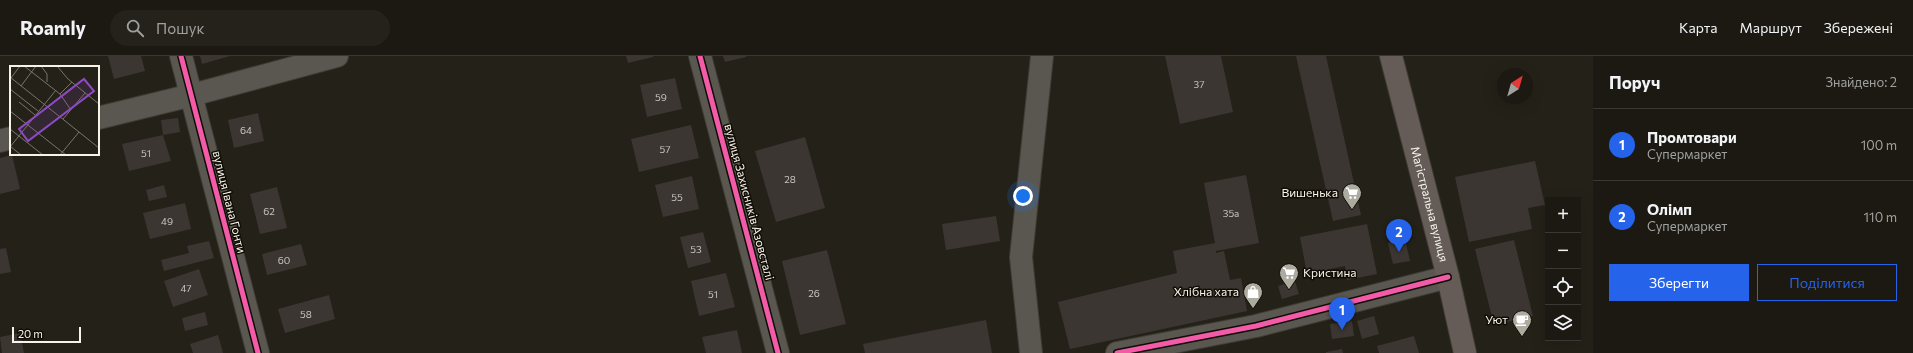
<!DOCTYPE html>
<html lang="uk">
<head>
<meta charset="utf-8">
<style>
	body { margin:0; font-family:Commissioner,sans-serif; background:#24221b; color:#f1f3f6 }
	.controls { position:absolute; right:12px; bottom:12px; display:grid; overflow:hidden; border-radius:0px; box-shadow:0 4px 16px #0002 }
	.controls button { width:36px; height:36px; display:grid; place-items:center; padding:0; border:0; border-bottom:1px solid #393832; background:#1b1912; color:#f1f3f6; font:20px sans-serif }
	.compass { position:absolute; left:1497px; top:12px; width:36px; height:36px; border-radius:50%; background:#1b1912; box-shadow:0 4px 16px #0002; rotate:37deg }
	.scale { position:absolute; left:12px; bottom:10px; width:69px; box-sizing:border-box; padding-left:4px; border:2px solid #f7f3e8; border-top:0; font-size:11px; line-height:14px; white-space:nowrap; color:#f7f3e8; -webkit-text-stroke:3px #0f0d06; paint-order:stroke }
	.you { position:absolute; left:1023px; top:140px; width:14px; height:14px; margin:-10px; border:3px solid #fff; border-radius:50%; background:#1a73e8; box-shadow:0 0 0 6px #1a73e833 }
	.badge { display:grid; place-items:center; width:26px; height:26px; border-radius:50%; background:#2563eb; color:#fff; font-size:13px; font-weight:700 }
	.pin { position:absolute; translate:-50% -33px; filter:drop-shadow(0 1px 2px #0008) }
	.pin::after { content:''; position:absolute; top:21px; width:14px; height:12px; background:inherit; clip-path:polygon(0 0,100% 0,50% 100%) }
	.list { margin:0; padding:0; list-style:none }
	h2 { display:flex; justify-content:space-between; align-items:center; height:52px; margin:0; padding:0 16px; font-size:17px }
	h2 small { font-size:13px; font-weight:400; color:#a0a09f }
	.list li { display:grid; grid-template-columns:26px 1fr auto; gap:12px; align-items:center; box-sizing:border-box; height:72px; padding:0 16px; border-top:1px solid #393832 }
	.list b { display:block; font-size:15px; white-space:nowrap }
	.list p { margin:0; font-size:13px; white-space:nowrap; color:#a0a09f }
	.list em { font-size:13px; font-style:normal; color:#a0a09f }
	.actions { display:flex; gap:8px; padding:12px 16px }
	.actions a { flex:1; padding:9px 0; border:1px solid #2563eb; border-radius:0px; text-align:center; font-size:14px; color:#2563eb }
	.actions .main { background:#2563eb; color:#fff }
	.icon { flex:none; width:22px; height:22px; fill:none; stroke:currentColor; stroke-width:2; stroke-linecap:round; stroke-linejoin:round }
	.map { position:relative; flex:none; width:1593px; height:297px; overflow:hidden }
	header { display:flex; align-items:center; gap:24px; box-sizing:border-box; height:56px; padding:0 20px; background:#1b1912; border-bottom:1px solid #393832 }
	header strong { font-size:19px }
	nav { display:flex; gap:22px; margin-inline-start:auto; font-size:14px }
	.search { width:280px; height:36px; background:#24221b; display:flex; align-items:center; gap:10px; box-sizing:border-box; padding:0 14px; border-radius:22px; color:#a0a09f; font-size:15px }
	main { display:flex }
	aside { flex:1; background:#1b1912 }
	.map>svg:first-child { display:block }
</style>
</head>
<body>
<header>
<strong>Roamly</strong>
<div class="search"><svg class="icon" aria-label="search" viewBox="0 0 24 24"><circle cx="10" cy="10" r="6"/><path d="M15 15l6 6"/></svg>Пошук</div>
<nav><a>Карта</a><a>Маршрут</a><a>Збережені</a></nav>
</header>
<main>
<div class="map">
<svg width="1593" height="297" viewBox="0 0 1593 297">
	<rect width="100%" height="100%" fill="#242118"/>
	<g fill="#3c3632">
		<path d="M108 0H141L145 15 114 23Z"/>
		<path d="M200 0H230L202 8Z"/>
		<path d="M626 0H653V1L628 7Z"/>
		<path d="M723 0H746V1L725 6Z"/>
		<path d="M1165 0H1221L1233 56 1180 68Z"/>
		<path d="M1296 0H1326L1361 159 1333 165Z"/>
		<path d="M675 22 682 53 647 61 640 29Z"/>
		<path d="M258 57 264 85 234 92 228 64Z"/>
		<path d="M178 62 180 76 163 79 171 105 129 115 122 88 163 79 161 64Z"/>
		<path d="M691 69 699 102 639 116 631 83Z"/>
		<path d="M805 81 825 152 776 166 755 95Z"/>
		<path d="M12 99 20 133 0 138V102Z"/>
		<path d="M1535 105 1545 149 1528 152 1532 173 1469 186 1455 121Z"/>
		<path d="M1246 119 1259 187 1216 195V197L1224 195 1230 224 1241 222 1247 255 1070 293 1058 246 1177 217 1173 195 1215 187 1204 127Z"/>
		<path d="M692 120 699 153 663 161 655 129Z"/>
		<path d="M164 129 167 141 149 145 146 134Z"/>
		<path d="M277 131 287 172 260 178 250 138Z"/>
		<path d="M185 147 191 173 150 183 143 157Z"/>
		<path d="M996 160 1000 185 946 194 942 168Z"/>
		<path d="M1367 168 1377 218 1347 224 1345 210 1307 218 1300 181Z"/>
		<path d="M703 176 711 206 688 212 680 181Z"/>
		<path d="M1405 183 1410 205 1393 208 1388 187Z"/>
		<path d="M1514 184 1533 260 1494 269 1475 193Z"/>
		<path d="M209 185 214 202 164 215 161 204 189 197 187 190Z"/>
		<path d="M301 188 307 209 267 219 262 198Z"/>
		<path d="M6 192 11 216 0 218V193Z"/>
		<path d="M827 194 846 268 800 279 782 205Z"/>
		<path d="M199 213 208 239 173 251 164 225Z"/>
		<path d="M726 217 735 251 699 260 691 225Z"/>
		<path d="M1295 225 1299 238 1282 243 1278 230Z"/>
		<path d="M329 239 335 263 285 277 278 253Z"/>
		<path d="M205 256 208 269 185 275 182 262Z"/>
		<path d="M1374 260 1379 278 1362 283 1357 265Z"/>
		<path d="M986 264 992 297H865L863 288Z"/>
		<path d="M1352 265 1354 280 1332 283 1330 268Z"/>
		<path d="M737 274 742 297H706L702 281Z"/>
		<path d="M20 277 24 297H2L0 281Z"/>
		<path d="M218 279 223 297H193L190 288Z"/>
		<path d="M1414 280 1419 297H1379L1377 290Z"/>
		<path d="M1342 293 1343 297H1326V296Z"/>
	</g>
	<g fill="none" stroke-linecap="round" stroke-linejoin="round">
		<g stroke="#3f3d36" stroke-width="24">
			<g id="minor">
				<path d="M181 0 258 297"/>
				<path d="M700 0 778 297"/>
				<path d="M98 62 192 39 337 0"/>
				<path d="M0 85 11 82"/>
				<path d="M1031 297 1021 201 1042 0"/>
				<path d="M1117 297 1256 270 1448 221"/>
			</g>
		</g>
		<g stroke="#3f3d36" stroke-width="24">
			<g id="major">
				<path id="s1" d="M1391 0 1448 221 1465 297"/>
			</g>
		</g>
		<use href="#minor" stroke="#5a5750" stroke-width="22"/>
		<use href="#major" stroke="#655c57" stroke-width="22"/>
		<g stroke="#0f0d06" stroke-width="8">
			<g id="cycleway">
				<path d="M181 0 258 297"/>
				<path d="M700 0 778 297"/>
				<path d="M1117 297 1256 270 1448 221"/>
			</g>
		</g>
		<use href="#cycleway" stroke="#f35aa7" stroke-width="5"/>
	</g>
	<defs>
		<g id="supermarket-pin" transform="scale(1)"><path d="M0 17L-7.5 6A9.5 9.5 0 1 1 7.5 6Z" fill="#adaa9f" stroke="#0f0d06"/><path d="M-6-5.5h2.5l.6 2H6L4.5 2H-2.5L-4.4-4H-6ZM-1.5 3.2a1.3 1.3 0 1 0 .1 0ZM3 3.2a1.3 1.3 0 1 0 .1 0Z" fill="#fff"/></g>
		<g id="shop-pin" transform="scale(1)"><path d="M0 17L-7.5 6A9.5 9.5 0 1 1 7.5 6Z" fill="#adaa9f" stroke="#0f0d06"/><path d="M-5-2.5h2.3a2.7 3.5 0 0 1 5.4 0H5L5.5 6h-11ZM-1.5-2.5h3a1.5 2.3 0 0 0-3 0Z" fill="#fff"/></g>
		<g id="cafe-pin" transform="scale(1)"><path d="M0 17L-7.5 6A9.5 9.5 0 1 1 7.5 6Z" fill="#adaa9f" stroke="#0f0d06"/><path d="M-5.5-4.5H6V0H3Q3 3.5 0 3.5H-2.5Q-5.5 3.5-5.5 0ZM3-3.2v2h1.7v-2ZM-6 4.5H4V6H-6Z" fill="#fff"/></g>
	</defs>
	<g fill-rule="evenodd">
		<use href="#supermarket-pin" x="1352" y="137"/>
		<use href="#supermarket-pin" x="1289" y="217"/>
		<use href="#shop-pin" x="1253" y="236"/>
		<use href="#cafe-pin" x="1522" y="264"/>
	</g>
	<g text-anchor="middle" stroke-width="3" stroke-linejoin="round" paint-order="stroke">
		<g font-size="10" fill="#c8c4ba">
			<text x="1199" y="32">37</text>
			<text x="661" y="45">59</text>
			<text x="246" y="78">64</text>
			<text x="665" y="97">57</text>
			<text x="146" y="101">51</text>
			<text x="790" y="127">28</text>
			<text x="677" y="145">55</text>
			<text x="269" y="159">62</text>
			<text x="1231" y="161">35а</text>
			<text x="167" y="169">49</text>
			<text x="696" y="197">53</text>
			<text x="284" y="208">60</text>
			<text x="186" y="236">47</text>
			<text x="814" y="241">26</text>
			<text x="713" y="242">51</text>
			<text x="306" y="262">58</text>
		</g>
		<g font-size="12" fill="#f7f3e8" stroke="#0f0d06" text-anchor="end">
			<text x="1338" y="141">Вишенька</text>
			<text x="1303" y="221" text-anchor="start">Кристина</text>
			<text x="1239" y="240">Хлібна хата</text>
			<text x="1508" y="268">Уют</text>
		</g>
		<g font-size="12" fill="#f7f3e8" stroke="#0f0d06">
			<text transform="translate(229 146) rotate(76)" y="4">вулиця Івана Гонти</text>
			<text transform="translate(749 146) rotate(75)" y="4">вулиця Захисників Азовсталі</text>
			<text dy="4" stroke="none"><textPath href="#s1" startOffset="153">Магістральна вулиця</textPath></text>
		</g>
	</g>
	<g transform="translate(10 10)">
		<rect width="89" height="89" fill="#242118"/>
		<path fill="none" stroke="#78756b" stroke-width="1" d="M14 0 50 28 61 44M31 0 37 8V16M47 0 58 13 89 38M0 11 89 82M1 12 10 0M11 20 26 0M0 23 28 45M50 28 62 16M9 36 25 49M0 45 56 89M53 53 75 27M0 63 33 89M0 80 11 89M0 81 46 24M50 89 69 66"/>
		<path fill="#8e4ac5" fill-opacity="0.15" stroke="#8e4ac5" stroke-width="2" d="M74 13 84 25 18 75 9 63Z"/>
		<rect width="89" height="89" fill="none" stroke="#f7f3e8" stroke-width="2"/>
	</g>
</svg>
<div class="controls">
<button>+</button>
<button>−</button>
<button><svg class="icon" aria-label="locate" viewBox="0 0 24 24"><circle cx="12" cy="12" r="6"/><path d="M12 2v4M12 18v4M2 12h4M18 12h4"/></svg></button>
<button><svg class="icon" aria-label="layers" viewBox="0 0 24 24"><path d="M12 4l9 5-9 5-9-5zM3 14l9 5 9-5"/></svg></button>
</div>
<svg class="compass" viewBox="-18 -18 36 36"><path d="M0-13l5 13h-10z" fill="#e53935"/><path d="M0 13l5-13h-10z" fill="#a0a09f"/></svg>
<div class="scale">20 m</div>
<div class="you"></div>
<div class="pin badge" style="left:1342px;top:274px">1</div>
<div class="pin badge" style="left:1399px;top:196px">2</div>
</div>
<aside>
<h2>Поруч<small>Знайдено: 2</small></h2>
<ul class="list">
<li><span class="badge">1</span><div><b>Промтовари</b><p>Супермаркет</p></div><em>100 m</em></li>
<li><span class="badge">2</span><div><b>Олімп</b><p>Супермаркет</p></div><em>110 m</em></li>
</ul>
<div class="actions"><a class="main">Зберегти</a><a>Поділитися</a></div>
</aside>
</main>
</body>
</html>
